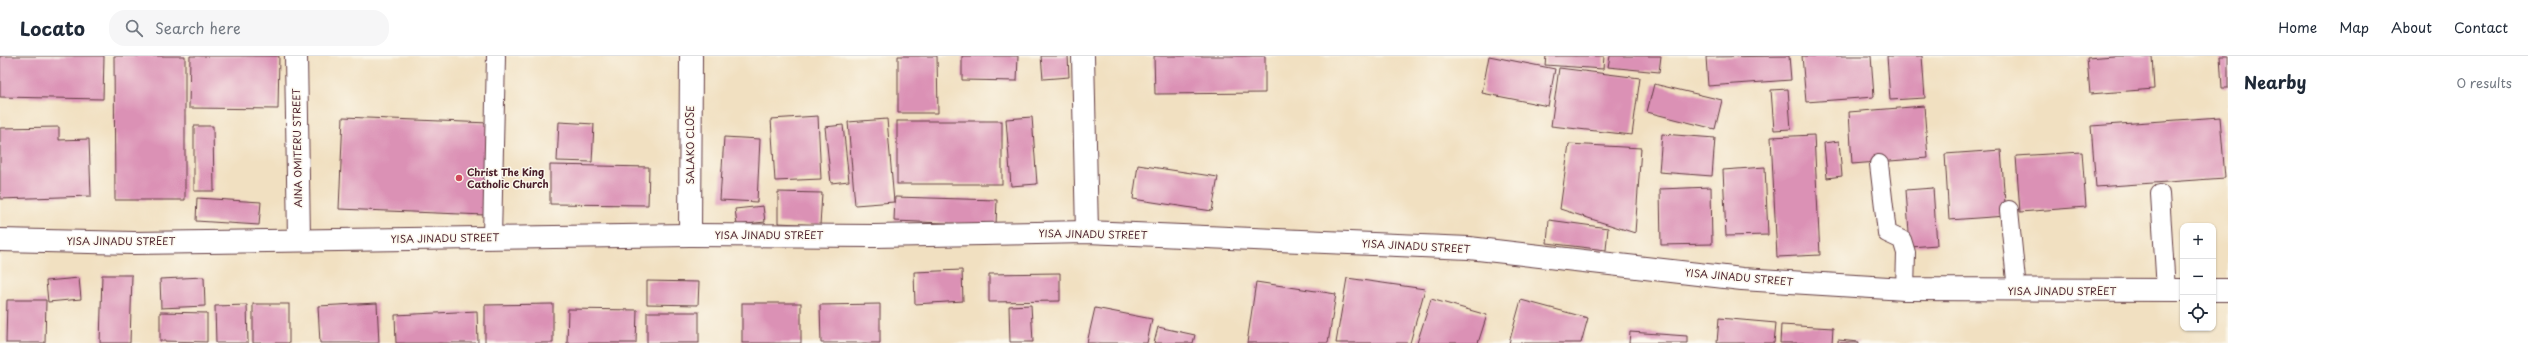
<!DOCTYPE html>
<html lang="en">
<head>
<meta charset="utf-8">
<style>
	body { margin:0; font-family:"Playpen Sans",sans-serif; background:#f6f6f7; color:#1f2937 }
	.controls { position:absolute; right:12px; bottom:12px; display:grid; overflow:hidden; border-radius:8px; box-shadow:0 1px 3px #0004 }
	.controls button { width:36px; height:36px; display:grid; place-items:center; padding:0; border:0; border-bottom:1px solid #e0e1e3; background:#fff; color:#1f2937; font:20px sans-serif }
	.list { margin:0; padding:0; list-style:none }
	h2 { display:flex; justify-content:space-between; align-items:center; height:52px; margin:0; padding:0 16px; font-size:17px }
	h2 small { font-size:13px; font-weight:400; color:#747a83 }
	.icon { flex:none; width:22px; height:22px; fill:none; stroke:currentColor; stroke-width:2; stroke-linecap:round; stroke-linejoin:round }
	.map { position:relative; flex:none; width:2228px; height:287px; overflow:hidden }
	header { display:flex; align-items:center; gap:24px; box-sizing:border-box; height:56px; padding:0 20px; background:#fff; border-bottom:1px solid #e0e1e3 }
	header strong { font-size:19px }
	nav { display:flex; gap:22px; margin-inline-start:auto; font-size:14px }
	.search { width:280px; height:36px; background:#f6f6f7; display:flex; align-items:center; gap:10px; box-sizing:border-box; padding:0 14px; border-radius:16px; color:#747a83; font-size:15px }
	main { display:flex }
	aside { flex:1; background:#fff }
	.map>svg:first-child { display:block }
</style>
</head>
<body>
<header>
<strong>Locato</strong>
<div class="search"><svg class="icon" aria-label="search" viewBox="0 0 24 24"><circle cx="10" cy="10" r="6"/><path d="M15 15l6 6"/></svg>Search here</div>
<nav><a>Home</a><a>Map</a><a>About</a><a>Contact</a></nav>
</header>
<main>
<div class="map">
<svg width="2228" height="287" viewBox="0 0 2228 287">
	<rect width="100%" height="100%" fill="#fbf7ec"/>
	<filter id="ink" filterUnits="userSpaceOnUse"><feTurbulence type="fractalNoise" baseFrequency=".025" numOctaves="2"/><feDisplacementMap in="SourceGraphic" scale="8" xChannelSelector="R" yChannelSelector="G"/><feConvolveMatrix kernelMatrix="1 2 1 2 8 2 1 2 1" color-interpolation-filters="sRGB"/></filter>
	<filter id="wash" filterUnits="userSpaceOnUse"><feTurbulence type="fractalNoise" baseFrequency=".012" numOctaves="4" result="noise"/><feDisplacementMap in="SourceGraphic" scale="16" xChannelSelector="R" yChannelSelector="G"/><feGaussianBlur stdDeviation="0.9" result="paint"/><feColorMatrix in="noise" values="0 0 0 0 0 0 0 0 0 0 0 0 0 0 0 0 0 1.4 0 .05"/><feComposite in="paint" operator="in"/></filter>
	<g filter="url(#wash)">
		<rect width="100%" height="100%" fill="#f1e0c1"/>
		<g id="blocks">
			<g fill="#db91b5">
				<path d="M0 0H104L103 43 0 41Z"/>
				<path d="M114 0H185V144H115Z"/>
				<path d="M190 0H279L278 53 189 52Z"/>
				<path d="M898 0H937L938 57H898Z"/>
				<path d="M962 0H1018L1017 25 962 24Z"/>
				<path d="M1041 0H1068L1069 21 1043 23Z"/>
				<path d="M1154 0H1265V37L1155 38Z"/>
				<path d="M1489 0 1555 13 1548 50 1482 37Z"/>
				<path d="M1546 0H1604L1603 13 1545 9Z"/>
				<path d="M1610 0H1661L1659 16 1608 11Z"/>
				<path d="M1789 0 1791 24 1708 30 1706 1Z"/>
				<path d="M1802 0H1871L1874 41 1806 46Z"/>
				<path d="M1887 0H1922L1925 42 1890 44Z"/>
				<path d="M2114 0H2152L2154 33 2090 38 2087 2Z"/>
				<path d="M2220 0H2228V32H2222Z"/>
				<path d="M1559 12 1640 22 1632 79 1551 70Z"/>
				<path d="M1654 28 1722 44 1715 73 1647 56Z"/>
				<path d="M1788 33 1791 73 1774 74 1771 34Z"/>
				<path d="M1924 50 1928 102 1852 108 1849 56Z"/>
				<path d="M818 60 821 123 775 125 771 63Z"/>
				<path d="M343 61 489 67 485 159 339 153Z"/>
				<path d="M1032 61 1037 128 1011 130 1006 63Z"/>
				<path d="M2220 61 2225 122 2096 131 2091 70Z"/>
				<path d="M887 63 894 146 855 149 848 66Z"/>
				<rect x="897" y="65" width="105" height="63"/>
				<path d="M559 66 594 68 592 106 557 105Z"/>
				<path d="M843 69 849 125 831 127 825 71Z"/>
				<path d="M194 70H213L214 135H194Z"/>
				<path d="M59 71V84L89 83 91 140 0 143V72Z"/>
				<path d="M1662 78 1715 82 1712 120 1659 116Z"/>
				<path d="M1814 79 1820 199 1777 201 1771 81Z"/>
				<path d="M724 81 760 83 757 146 720 144Z"/>
				<path d="M1839 85 1842 120 1827 122 1824 87Z"/>
				<path d="M1569 88 1641 92 1635 177 1560 153Z"/>
				<path d="M2001 94 2006 160 1949 164 1945 98Z"/>
				<path d="M2082 96 2086 151 2020 156 2016 100Z"/>
				<path d="M550 109 649 111 648 149 550 148Z"/>
				<path d="M1138 109 1218 121 1212 155 1133 143Z"/>
				<path d="M1765 111 1768 179 1726 180 1723 114Z"/>
				<path d="M1711 131 1712 188 1661 189 1660 133Z"/>
				<path d="M1933 132 1937 189 1910 191 1906 134Z"/>
				<path d="M778 136 822 137 820 169 778 167Z"/>
				<path d="M895 141 997 144 996 169 894 165Z"/>
				<path d="M197 142 261 146 259 169 196 165Z"/>
				<path d="M763 150 765 166 737 169 735 153Z"/>
				<path d="M1549 164 1608 172 1606 194 1547 187Z"/>
				<path d="M962 214 963 245 915 248 914 216Z"/>
				<path d="M1060 217V245L989 246V218Z"/>
				<path d="M102 219H132L130 287H100Z"/>
				<path d="M204 221 205 250 161 252 160 223Z"/>
				<path d="M79 222 81 243 48 246 46 225Z"/>
				<path d="M1347 222 1425 233 1410 287H1336Z"/>
				<path d="M647 225 699 226 698 249 647 248Z"/>
				<path d="M1256 226 1336 238 1328 287H1247Z"/>
				<path d="M1431 243 1487 259 1478 287H1417Z"/>
				<path d="M7 244H46L45 287H6Z"/>
				<path d="M1521 244 1588 262 1581 287H1509Z"/>
				<path d="M377 247 379 287H320L318 250Z"/>
				<rect x="742" y="247" width="59" height="40"/>
				<rect x="253" y="248" width="36" height="39"/>
				<path d="M553 248V287H485V249Z"/>
				<path d="M880 248V287H821L820 249Z"/>
				<path d="M247 249 248 287H216L215 250Z"/>
				<path d="M1031 249 1033 286H1010L1009 250Z"/>
				<path d="M1095 252 1152 263 1147 287H1087Z"/>
				<path d="M568 253 637 254 636 287H567Z"/>
				<path d="M477 255 478 287H396L395 259Z"/>
				<path d="M160 256 207 257V286L160 285Z"/>
				<rect x="647" y="256" width="52" height="31"/>
				<path d="M1719 262 1776 267 1774 287H1717Z"/>
				<path d="M1781 269 1833 272 1832 287H1780Z"/>
				<path d="M1158 271 1195 279 1193 287H1154Z"/>
				<path d="M1630 276 1687 280V287H1629Z"/>
				<path d="M1838 284 1859 286V287H1838Z"/>
			</g>
		</g>
	</g>
	<g filter="url(#ink)">
		<use href="#blocks" fill-opacity="0" stroke="#633c42" stroke-width="1"/>
		<g fill="none" stroke-linecap="round" stroke-linejoin="round">
			<g stroke="#633c42" stroke-width="20">
				<g id="lane">
					<path d="M1879 108 1887 177 1902 184 1906 197 1905 233"/>
					<path d="M2160 138 2166 234"/>
					<path d="M2009 154 2017 235"/>
					<path d="M492 181 496 0"/>
				</g>
			</g>
			<g stroke="#633c42" stroke-width="24">
				<g id="street">
					<path d="M296 0 299 183"/>
					<path d="M1083 0 1087 176"/>
					<path d="M690 179 691 0"/>
					<path d="M0 184 134 187 690 179 874 180 1087 176 1469 192 1742 223 1905 233 2183 234"/>
					<path d="M2213 234H2228"/>
				</g>
			</g>
			<use href="#lane" stroke="#fff" stroke-width="18"/>
			<use href="#street" stroke="#fff" stroke-width="22"/>
		</g>
	</g>
	<circle fill="#d1495b" stroke="#fbf7ec" stroke-width="1.5" cx="459" cy="122" r="4"/>
	<g text-anchor="middle" stroke-width="3" stroke-linejoin="round" paint-order="stroke">
		<g font-size="10" fill="#4a1f2b" stroke="#fbf7ec">
			<text transform="translate(690 89) rotate(-90)" y="4">SALAKO CLOSE</text>
			<text transform="translate(297 92) rotate(-91)" y="4">AINA OMITERU STREET</text>
			<text transform="translate(1093 178) rotate(1)" y="4">YISA JINADU STREET</text>
			<text x="769" y="183">YISA JINADU STREET</text>
			<text transform="translate(445 182) rotate(-1)" y="4">YISA JINADU STREET</text>
			<text x="121" y="189">YISA JINADU STREET</text>
			<text transform="translate(1416 190) rotate(3)" y="4">YISA JINADU STREET</text>
			<text transform="translate(1739 221) rotate(5)" y="4">YISA JINADU STREET</text>
			<text x="2062" y="239">YISA JINADU STREET</text>
		</g>
		<g font-size="10" font-weight="bold" fill="#4a1f2b" stroke="#fbf7ec" text-anchor="start">
			<text x="467" y="120">Christ The King<tspan x="467" dy="12">Catholic Church</tspan></text>
		</g>
	</g>
</svg>
<div class="controls">
<button>+</button>
<button>−</button>
<button><svg class="icon" aria-label="locate" viewBox="0 0 24 24"><circle cx="12" cy="12" r="6"/><path d="M12 2v4M12 18v4M2 12h4M18 12h4"/></svg></button>
</div>
</div>
<aside>
<h2>Nearby<small>0 results</small></h2>
<ul class="list">
</ul>
</aside>
</main>
</body>
</html>
